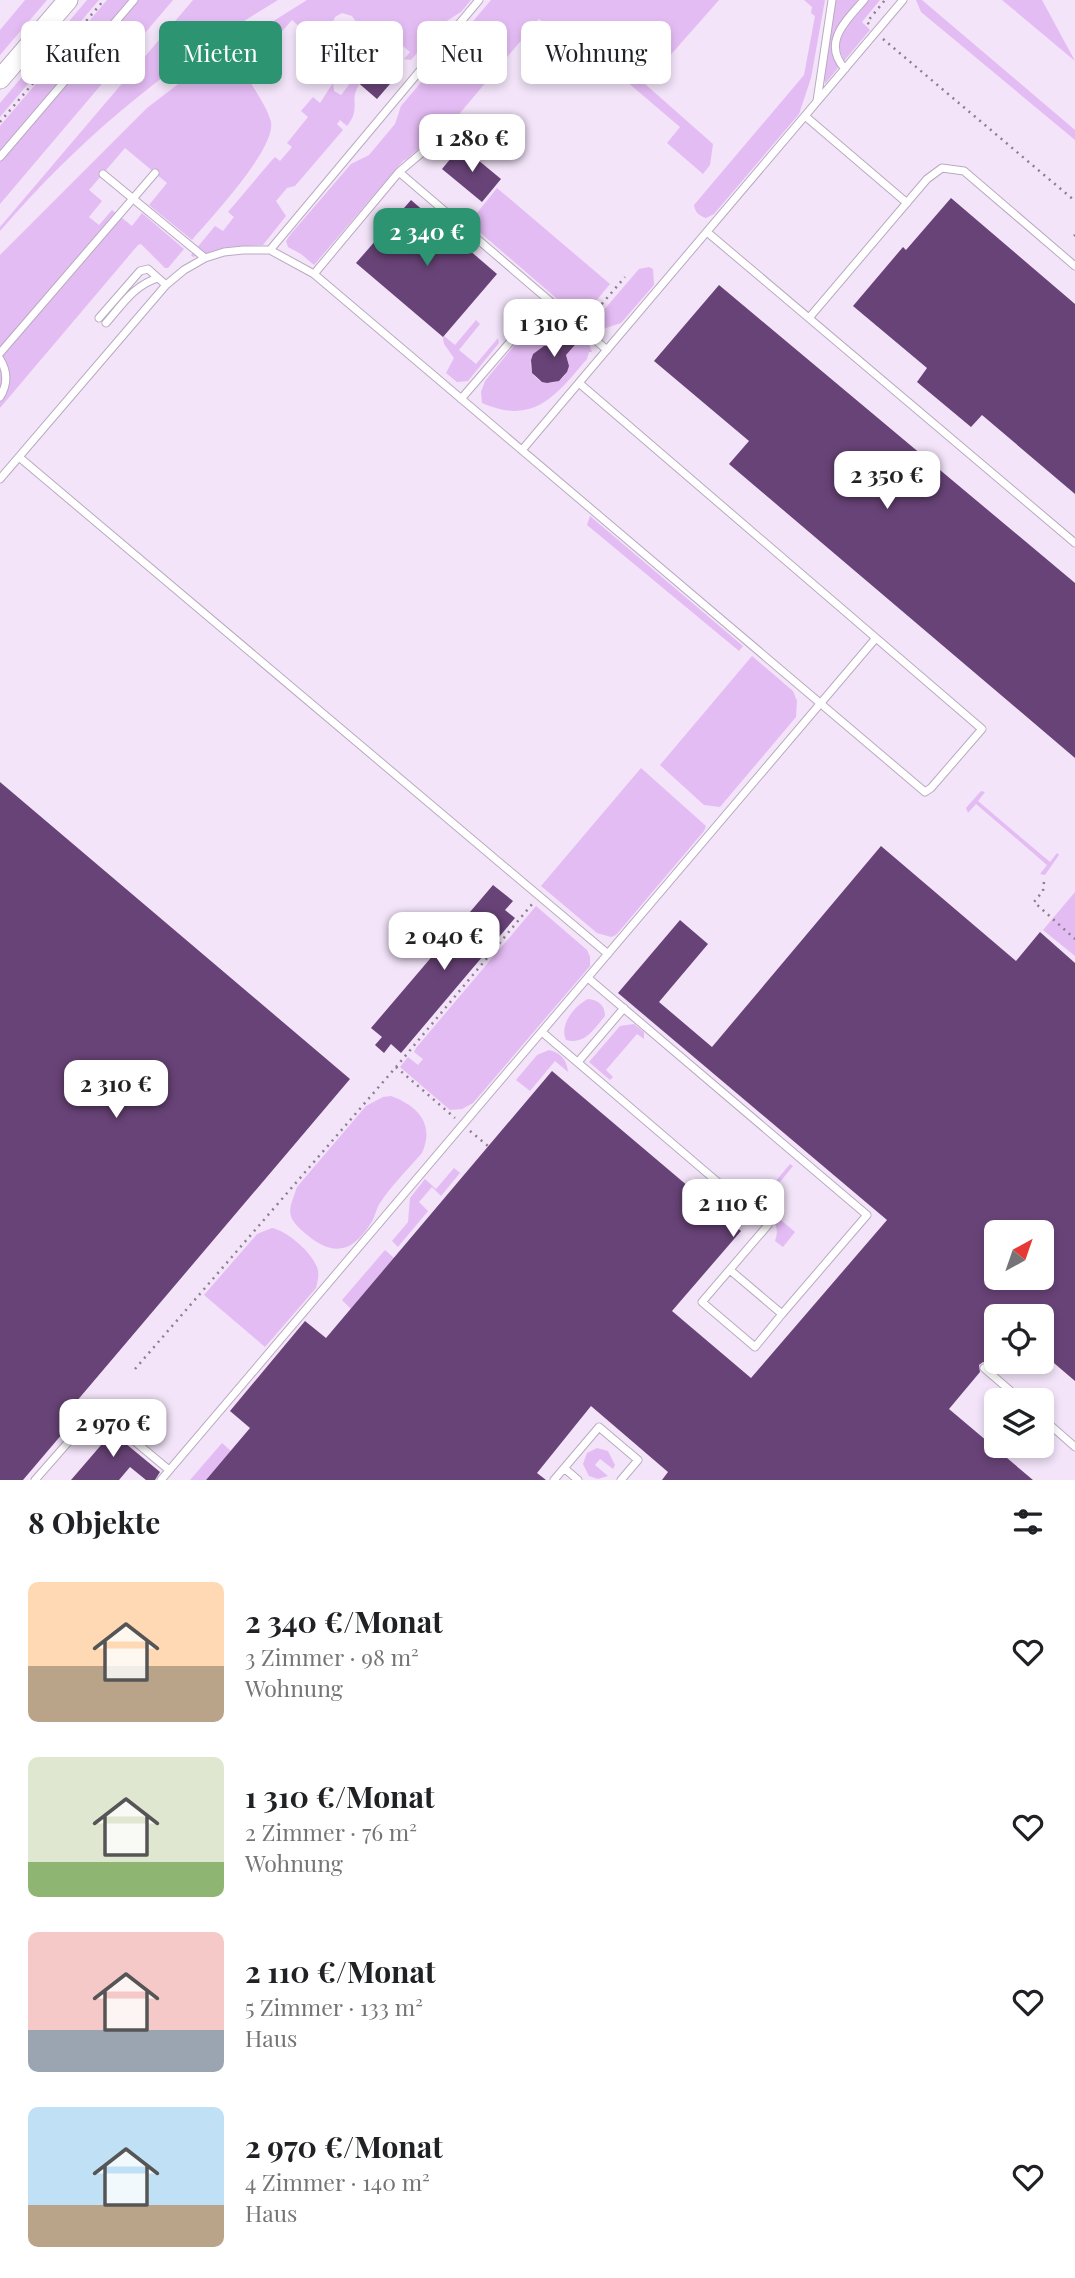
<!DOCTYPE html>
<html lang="de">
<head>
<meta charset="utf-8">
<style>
  :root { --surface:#fff; --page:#f2f2f2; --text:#202124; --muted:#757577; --accent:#2d9471 }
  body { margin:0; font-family:"Playfair Display",serif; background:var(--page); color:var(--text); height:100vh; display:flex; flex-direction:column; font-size:26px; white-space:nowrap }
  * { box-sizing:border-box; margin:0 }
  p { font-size:23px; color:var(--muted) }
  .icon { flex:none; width:38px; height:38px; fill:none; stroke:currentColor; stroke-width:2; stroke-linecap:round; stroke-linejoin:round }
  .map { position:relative; height:1480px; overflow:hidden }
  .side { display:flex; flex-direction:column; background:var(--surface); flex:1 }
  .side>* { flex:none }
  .guide { position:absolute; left:21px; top:21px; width:700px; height:63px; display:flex; gap:14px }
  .needle { width:46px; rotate:40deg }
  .fabs { position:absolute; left:984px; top:1220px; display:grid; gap:14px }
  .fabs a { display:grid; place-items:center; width:70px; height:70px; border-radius:10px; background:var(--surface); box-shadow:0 4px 10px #0003; font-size:35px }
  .price { position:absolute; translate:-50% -60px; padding:0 16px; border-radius:14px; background:#fff; color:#222; font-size:23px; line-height:46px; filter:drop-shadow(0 2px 4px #0008) }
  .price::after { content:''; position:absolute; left:50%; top:42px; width:21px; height:16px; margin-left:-10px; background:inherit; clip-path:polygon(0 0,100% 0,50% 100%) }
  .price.active { background:var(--accent); color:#fff }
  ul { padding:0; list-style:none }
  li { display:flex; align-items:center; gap:21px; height:175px; padding:0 28px }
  li span { display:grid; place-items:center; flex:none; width:196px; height:140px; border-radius:10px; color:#555 }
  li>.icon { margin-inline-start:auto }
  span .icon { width:84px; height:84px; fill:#fffc; stroke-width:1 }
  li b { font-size:30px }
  h2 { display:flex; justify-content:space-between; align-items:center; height:84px; padding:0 28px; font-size:30px }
  .chip { padding:0 24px; border-radius:10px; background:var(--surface); box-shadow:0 4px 10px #0003; font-size:24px; line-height:63px }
  .chip.active { background:var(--accent); color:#fff }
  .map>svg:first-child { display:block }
  .green { fill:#e4bcf4 }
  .building { fill:#684377; fill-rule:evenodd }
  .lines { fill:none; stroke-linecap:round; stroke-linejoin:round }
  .lane-casing { stroke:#b9abbf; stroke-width:9 }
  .secondary-casing { stroke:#b9abbf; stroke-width:21 }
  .path { stroke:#897f8d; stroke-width:2.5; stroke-dasharray:2 5; stroke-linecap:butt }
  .lane { stroke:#fff; stroke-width:7 }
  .secondary { stroke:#fff; stroke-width:19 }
</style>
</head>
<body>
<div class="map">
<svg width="1075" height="1480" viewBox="0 0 1075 1480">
  <rect width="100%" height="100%" fill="#f3e4f9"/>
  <path class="green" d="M25 0H47L0 55V30Z
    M87 0H99L0 117V103Z
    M107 0H173L0 204V126Z
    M193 0H278C167 67 85 133 0 231V227Z
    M307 0H471L461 12 442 24 411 60 404 59 410 52 397 41 360 84C348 99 362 108 347 126L340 120 337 124 343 130 295 186 287 188 276 201 286 216 263 245 227 247 193 257 191 255 215 226 223 231 234 217 228 212 272 160 275 157 280 161 292 147 287 143 308 117 301 111 313 97 320 103 333 83 334 91 341 95 355 77 327 51 339 36 347 37 354 33 356 22 352 16 342 13 335 17 332 24 336 35 325 50 292 20 245 73C253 88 267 106 271 122 276 149 210 219 192 240L149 205 167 183 125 148 89 190 102 201 89 217 99 225 112 210 132 226 142 213 184 249 168 268H165L141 244 138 245 0 408V255L147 108 199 68Z
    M491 0H719L645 84 713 144 710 165 703 174 667 143 680 127 579 41 573 47 539 19 440 137 422 146 407 159 403 161 314 265 301 254 288 247 286 241 290 235 351 164 369 155 395 124 401 106Z
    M804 0H825L811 78 799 114 714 214 706 218C699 216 695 212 694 205L804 75 815 16 811 13 812 7Z
    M835 0H880L862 22 870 30 844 61 839 47 841 33 835 29 833 48 838 68 825 84 823 68Z
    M916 0H922L1075 130V140L921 12Z
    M1002 0H1042L1075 61Z
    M497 188 610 284 591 307 594 310 584 322 469 223Z
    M649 267 653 269 654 285 621 323 603 329 590 326 639 269Z
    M546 311 553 312 571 328 555 346H544L533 354C518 391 579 393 566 355L582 337 588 342 592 352H589L587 359C556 395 534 426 482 403L481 392 485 381 539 315Z
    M476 320 480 324 459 350 476 364 498 338 499 343 468 381 457 382 446 373 454 358 444 344 443 338 444 336 455 345Z
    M590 516 743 646 739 651 587 525Z
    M752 656 793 691 797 701 796 717 720 807 704 805 660 765Z
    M641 768 706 826 704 831 616 935 611 937 597 933 541 886Z
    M981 791 985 792 978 801 1050 862 1057 853 1059 855 1045 875 1040 874 1047 865 976 804 968 813 966 808Z
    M1075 892V956L1043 930Z
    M536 906 587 950 590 957V966L473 1103 462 1109 450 1110 400 1067 408 1057 418 1065 423 1059 414 1052 416 1048Z
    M588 999C598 1000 605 1005 605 1016 594 1029 585 1045 566 1040 559 1025 574 1006 588 999Z
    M634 1024 644 1032V1039L637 1034 606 1070 613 1077 610 1080 589 1062 620 1026Z
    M549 1050C561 1053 567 1060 568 1072L555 1061 530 1091 516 1080 537 1055Z
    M391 1096C418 1106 435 1124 422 1153 408 1169 392 1185 380 1203 376 1209 375 1217 371 1223 352 1253 333 1257 306 1234 284 1216 289 1210 297 1187L366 1106 383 1097Z
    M790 1164 793 1166 762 1204 795 1232 783 1247 775 1241C783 1220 763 1210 749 1198L751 1195 759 1201Z
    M454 1168 460 1173 441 1196 432 1187 419 1202 428 1211 398 1247 392 1241 408 1222 410 1198 425 1179 436 1189Z
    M272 1228C287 1231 310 1251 316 1265 320 1272 318 1280 316 1288L265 1347 204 1295 257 1234Z
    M385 1250 394 1258 351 1309 342 1300Z
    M222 1443 231 1451 206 1480H190Z
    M597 1448 608 1451 615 1465 613 1469 600 1459 595 1465 608 1476 598 1479 589 1476 583 1464 587 1453Z"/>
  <path class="building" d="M364 54 396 77 377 99 348 74Z
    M461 146 501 179 482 202 442 169Z
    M951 198 1075 304V494L982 415 971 427 917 382 927 368 853 306 903 247 906 250Z
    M411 200 497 274 443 337 356 263Z
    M719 285 1075 583V758L729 464 749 441 654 361Z
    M571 328 582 337 566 355 569 366 567 372 559 381 547 383 542 382 532 373 531 360 533 354 544 346H555Z
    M0 782 350 1079 76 1402 87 1411 77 1423 74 1420 23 1480H0Z
    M881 846 1016 961 1040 932 1075 963V1381L1041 1352V1316H996V1354L988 1363 983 1362 979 1365 980 1372 949 1409 1033 1480H662L668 1472 591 1406 537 1473 546 1480H206L250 1428 230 1411 305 1321 326 1338 552 1071 741 1231 672 1311 751 1378 887 1220 618 993 680 920 708 944 659 1002 712 1047ZM996 1232H1041V1278H996Z
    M493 885 513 901 505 910 515 918 401 1053 391 1044 384 1053 375 1045 382 1037 371 1028Z
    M96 1419 160 1472 155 1480H146L130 1467 119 1480H71L102 1444 87 1431Z"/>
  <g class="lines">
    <defs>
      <path id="lane" d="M845 69C821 42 847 20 864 0
        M817 101 832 0
        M805 116 907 203
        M0 157 134 0
        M399 172 425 150 452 139
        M103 174 205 258
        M707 232 1075 543
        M270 250 479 0
        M314 274 399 172 607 350
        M99 318 140 271 148 269 166 285
        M809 318 927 179 942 168 964 171 1075 266
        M106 323C122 305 134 285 158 278
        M0 353 155 173
        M0 359C8 372 8 384 0 397
        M461 399 547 299
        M522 450 903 0
        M19 457 608 954
        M0 479 166 285 184 270 205 258 224 252 243 250H270L314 274 925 792 931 788 982 729 579 383
        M588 978 867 1215 782 1314
        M542 1032 768 1225 702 1302 755 1347 782 1314 730 1270
        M578 1062 624 1008
        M984 1368 1021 1400
        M1041 1417 1075 1447
        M564 1468 578 1480
        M35 1480 99 1407 101 1413 169 1470
        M161 1480 876 638
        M554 1480 599 1427 638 1460 621 1480"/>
      <path id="secondary" d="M0 79 68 0"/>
    </defs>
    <use href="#lane" class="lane-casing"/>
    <use href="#secondary" class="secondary-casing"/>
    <path class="path" d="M869 24 867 22 885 0
      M883 39 1075 201
      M0 122 104 0
      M1074 236 1075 235
      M588 320 625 277
      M1044 882 1043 891 1034 902 1075 939
      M396 1067 455 1118
      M470 1131 488 1146
      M135 1369 396 1067 533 903"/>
    <use href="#lane" class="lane"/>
    <use href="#secondary" class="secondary"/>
  </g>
</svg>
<div class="fabs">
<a><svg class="needle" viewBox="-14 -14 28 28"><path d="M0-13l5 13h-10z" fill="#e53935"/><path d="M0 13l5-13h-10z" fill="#757577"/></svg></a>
<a><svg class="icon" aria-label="locate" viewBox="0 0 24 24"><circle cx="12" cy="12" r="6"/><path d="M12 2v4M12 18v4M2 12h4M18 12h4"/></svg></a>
<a><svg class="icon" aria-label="layers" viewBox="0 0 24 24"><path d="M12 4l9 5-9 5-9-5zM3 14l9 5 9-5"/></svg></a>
</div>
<b class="price" style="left:472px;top:174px">1 280 €</b>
<b class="price active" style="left:427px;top:268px">2 340 €</b>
<b class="price" style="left:554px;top:359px">1 310 €</b>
<b class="price" style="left:887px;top:511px">2 350 €</b>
<b class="price" style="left:444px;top:972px">2 040 €</b>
<b class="price" style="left:116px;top:1120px">2 310 €</b>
<b class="price" style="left:733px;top:1239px">2 110 €</b>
<b class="price" style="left:113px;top:1459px">2 970 €</b>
<div class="guide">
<a class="chip">Kaufen</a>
<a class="chip active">Mieten</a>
<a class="chip">Filter</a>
<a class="chip">Neu</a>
<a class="chip">Wohnung</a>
</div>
</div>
<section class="side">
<h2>8 Objekte<svg class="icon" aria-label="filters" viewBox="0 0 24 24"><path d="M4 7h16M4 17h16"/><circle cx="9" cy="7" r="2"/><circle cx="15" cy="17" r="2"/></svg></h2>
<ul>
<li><span style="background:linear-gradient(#ffd9b3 60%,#b9a48a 0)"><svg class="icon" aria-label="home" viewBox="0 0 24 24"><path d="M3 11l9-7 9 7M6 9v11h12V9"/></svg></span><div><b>2 340 €/Monat</b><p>3 Zimmer · 98 m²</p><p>Wohnung</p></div><svg class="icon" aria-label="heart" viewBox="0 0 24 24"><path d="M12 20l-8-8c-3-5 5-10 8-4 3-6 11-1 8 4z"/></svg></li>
<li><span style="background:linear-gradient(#dfe7d0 75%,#8fb573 0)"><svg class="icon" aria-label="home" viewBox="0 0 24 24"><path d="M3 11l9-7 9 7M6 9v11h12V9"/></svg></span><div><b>1 310 €/Monat</b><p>2 Zimmer · 76 m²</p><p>Wohnung</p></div><svg class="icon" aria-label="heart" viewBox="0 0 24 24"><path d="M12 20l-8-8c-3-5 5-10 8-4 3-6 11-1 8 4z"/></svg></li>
<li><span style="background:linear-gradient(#f6c9c9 70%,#9aa5b1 0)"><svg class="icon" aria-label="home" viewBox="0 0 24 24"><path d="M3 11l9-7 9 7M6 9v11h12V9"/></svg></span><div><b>2 110 €/Monat</b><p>5 Zimmer · 133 m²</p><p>Haus</p></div><svg class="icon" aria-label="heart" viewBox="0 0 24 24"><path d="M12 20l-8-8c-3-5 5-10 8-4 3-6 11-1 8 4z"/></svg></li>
<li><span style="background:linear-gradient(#bfe0f5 70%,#b9a48a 0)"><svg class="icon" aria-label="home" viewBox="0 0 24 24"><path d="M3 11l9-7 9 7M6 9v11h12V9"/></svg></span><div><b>2 970 €/Monat</b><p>4 Zimmer · 140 m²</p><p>Haus</p></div><svg class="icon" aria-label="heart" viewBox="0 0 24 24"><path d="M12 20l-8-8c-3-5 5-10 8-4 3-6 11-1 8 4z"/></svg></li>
</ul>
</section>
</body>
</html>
